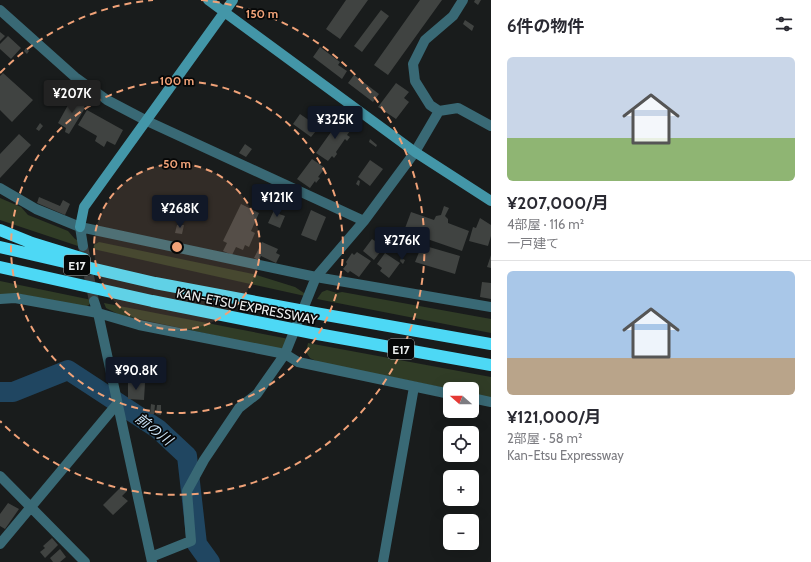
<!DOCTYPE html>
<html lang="ja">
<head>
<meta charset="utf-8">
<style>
  :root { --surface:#fff; --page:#f2f2f3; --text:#2b2b33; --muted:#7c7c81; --line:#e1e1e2; --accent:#111827 }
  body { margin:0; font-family:Cabin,"Noto Sans JP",sans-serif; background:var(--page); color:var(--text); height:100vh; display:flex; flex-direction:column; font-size:15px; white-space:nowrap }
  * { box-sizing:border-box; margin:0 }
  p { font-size:13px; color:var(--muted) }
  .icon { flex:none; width:22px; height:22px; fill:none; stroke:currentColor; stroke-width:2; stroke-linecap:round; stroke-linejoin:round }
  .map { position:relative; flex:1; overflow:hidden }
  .panel { display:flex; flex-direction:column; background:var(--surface); width:320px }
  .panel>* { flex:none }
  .needle { width:26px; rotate:291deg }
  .controls { position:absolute; left:443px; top:382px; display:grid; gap:8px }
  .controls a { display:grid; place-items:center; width:36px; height:36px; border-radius:6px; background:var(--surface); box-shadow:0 4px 16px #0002; font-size:20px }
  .price { position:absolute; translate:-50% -34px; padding:0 9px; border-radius:4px; background:var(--accent); color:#fff; font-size:13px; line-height:26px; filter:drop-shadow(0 1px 2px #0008) }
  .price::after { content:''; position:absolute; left:50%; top:24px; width:12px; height:9px; margin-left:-6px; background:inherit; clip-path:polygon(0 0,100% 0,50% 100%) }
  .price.selected { background:#222; color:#fff }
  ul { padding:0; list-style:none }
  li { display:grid; align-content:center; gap:8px; height:212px; padding:0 16px }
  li+li { border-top:1px solid var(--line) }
  li span { display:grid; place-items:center; height:124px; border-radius:6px; color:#555 }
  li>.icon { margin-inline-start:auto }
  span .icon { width:72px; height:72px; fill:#fffc; stroke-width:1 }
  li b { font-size:17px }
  h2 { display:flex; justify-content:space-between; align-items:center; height:48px; padding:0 16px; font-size:17px }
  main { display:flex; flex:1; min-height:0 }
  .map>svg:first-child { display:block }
  .grass { fill:#303c26 }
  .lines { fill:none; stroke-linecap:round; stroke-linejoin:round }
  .river { stroke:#204661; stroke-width:20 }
  .building { fill:#404341 }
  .street-tunnel { stroke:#393c3c; stroke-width:10; stroke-dasharray:10 5; stroke-linecap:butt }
  .street { stroke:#396975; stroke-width:10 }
  .secondary { stroke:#4396a8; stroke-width:10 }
  .highway { stroke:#4dd8f5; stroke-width:12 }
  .ring { fill:none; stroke:#f0a278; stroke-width:2; stroke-dasharray:7 5 }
  .labels { text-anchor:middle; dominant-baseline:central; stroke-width:3.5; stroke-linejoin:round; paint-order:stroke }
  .shield { fill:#060707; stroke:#a8a9a9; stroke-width:1 }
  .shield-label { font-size:12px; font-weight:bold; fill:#edefef }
  .street-label { font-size:13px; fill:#edefef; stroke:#060707 }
  .water-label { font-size:14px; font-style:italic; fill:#cbe4f7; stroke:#060707 }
  .centre { fill:#f0a278; stroke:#060707; stroke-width:2 }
  .ring-label { font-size:12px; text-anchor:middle; font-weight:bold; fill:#f0a278; stroke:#060707; stroke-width:3.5; stroke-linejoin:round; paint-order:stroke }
</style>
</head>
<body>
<main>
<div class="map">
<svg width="491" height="562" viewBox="0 0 491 562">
  <rect width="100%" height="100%" fill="#191c1c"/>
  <path class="grass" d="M0 198 21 207 28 215 68 231 75 239 79 241 81 247 0 220Z
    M99 242 253 274 295 287 304 293 305 296 93 249 94 245Z
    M0 281 92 300 89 305 85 307 19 294H0Z
    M327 290 337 293 342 292 491 319V333L317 299 322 292Z
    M104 303 289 339 286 348 278 349 120 315 106 308Z
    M308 343 491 377V399L472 395V389H450L318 362 310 358 306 352Z"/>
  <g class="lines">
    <path class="river" d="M0 392H13L68 370 158 429 187 456 197 544 210 562"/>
  </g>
  <path class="building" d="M346 0H368L340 39 326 29Z
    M420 0H442L388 75 374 65Z
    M475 0H481L478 5 474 2Z
    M381 10 389 16 362 52 354 46Z
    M465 20 474 26 472 31 463 24Z
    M0 32 5 36 0 41Z
    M8 36 21 48 11 59 0 49V44Z
    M320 47 340 62 338 65 347 71 342 79 313 57Z
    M26 48 29 51 27 54 24 51Z
    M3 73 33 100 12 122 0 110V76Z
    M354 75 379 94 373 102 348 83Z
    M396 83 409 92 404 98 409 102 396 119 378 107Z
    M73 96 87 103 84 107 85 108 69 134 65 132 66 128 58 123Z
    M87 110 123 130 115 145 107 141 104 147 95 141 97 136 78 125Z
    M300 114 313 123 310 126 316 131 311 137 293 124Z
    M341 118 353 127 347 135 350 137 347 141 345 139 336 152 337 154 334 158 332 156 328 161 316 153Z
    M40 123 43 126 39 131 36 129Z
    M19 134 31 145 0 178V154Z
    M370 139 377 145 376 147 369 142Z
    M245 144 252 149 246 157 239 153Z
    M312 159 325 168 318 177 320 178 316 183 315 181 310 188 297 179Z
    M370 160 383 169 370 186 358 177Z
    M358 180 360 181 359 186 356 184Z
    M39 197 60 206 63 200 70 204 65 215 37 203Z
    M281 197 290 201 286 209 278 205Z
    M241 204 259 213 251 231 255 233 249 247 245 245 243 250 236 247 232 255 223 251 227 243 223 241Z
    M276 206 282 208 279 214 285 216 280 228 268 223Z
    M444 206 449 208 445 216 448 219V223L469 231 462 251 404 231 411 212 434 220 436 216 441 215Z
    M311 210 326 217 316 241 301 235Z
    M480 218 491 225V236L488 246 469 241 473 227 476 228Z
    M177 225H184L182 234 175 233Z
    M372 239 384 247 374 260 363 251Z
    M262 242 278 249 276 253 280 255 276 263 261 256 259 260 254 258Z
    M422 245 460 256 455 274 415 262Z
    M357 252 371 261 359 277 350 271 348 273 343 269 347 264 346 262 352 253 354 255Z
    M385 253 400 263 389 278 380 271 382 268 377 264Z
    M491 255V268L487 267Z
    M401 258 405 260 403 264 400 261Z
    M482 282 491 283V299L480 297Z
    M128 381 145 383 144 400 128 399Z
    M151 404 155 405 154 414H150Z
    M157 405H161V415L156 414Z
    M122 486 127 491 122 496 128 501 113 515 103 505Z
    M8 503 19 509 5 529 0 526V514Z
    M52 538 58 545 45 558 40 552 45 548 43 546Z
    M60 549 66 557 60 562H53L50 558Z"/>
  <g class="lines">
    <path class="street-tunnel" d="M83 246 94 301"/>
    <path class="street" d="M0 10 75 77 107 100 147 121 364 221
      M439 111 458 108 491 126
      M0 188 36 209 80 227 316 277 491 307
      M80 227 83 246
      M0 299 15 298 98 313 139 325 285 354 298 362 450 394
      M94 301 98 313 152 562
      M472 398 491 402
      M0 476 85 562
      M0 544 117 404
      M151 557 191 541 187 491 204 460 239 408 257 394 285 354 316 277 364 221 415 152 439 111 430 105 415 81 413 64 425 40 453 16 463 0
      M383 562 414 387"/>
    <path class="secondary" d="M208 0 415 152 491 201
      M80 227 84 207 233 0"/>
    <path class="highway" d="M0 230 32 243 84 259
      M0 247 155 283 315 313 491 344
      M0 267 152 301 312 333 491 365"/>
  </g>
  <circle cx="177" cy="247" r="83" fill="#f0a278" fill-opacity=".12"/>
  <g class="ring">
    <circle cx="177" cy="247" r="83"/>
    <circle cx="177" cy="247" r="166"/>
    <path d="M0 73A248 248 0 0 1 153 0M201 0A248 248 0 1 1 0 421"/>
  </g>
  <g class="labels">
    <g class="shield">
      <rect x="64" y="255" width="26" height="20" rx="3"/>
      <rect x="388" y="339" width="26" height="20" rx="3"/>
    </g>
    <g class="shield-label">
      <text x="77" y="265">E17</text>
      <text x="401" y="349">E17</text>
    </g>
    <g class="street-label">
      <text transform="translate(247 306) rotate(11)">KAN-ETSU EXPRESSWAY</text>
    </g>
    <g class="water-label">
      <text transform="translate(154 429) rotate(38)">前の川</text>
    </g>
  </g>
  <circle cx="177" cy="247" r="6" class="centre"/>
  <g class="ring-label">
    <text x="262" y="18">150 m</text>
    <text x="177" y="85">100 m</text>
    <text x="177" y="168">50 m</text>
  </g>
</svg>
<div class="controls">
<a><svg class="needle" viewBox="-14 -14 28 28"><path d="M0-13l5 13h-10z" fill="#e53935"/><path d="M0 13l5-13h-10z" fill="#7c7c81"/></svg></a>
<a><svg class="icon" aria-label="locate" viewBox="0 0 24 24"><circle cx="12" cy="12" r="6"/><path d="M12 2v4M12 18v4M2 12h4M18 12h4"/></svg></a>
<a>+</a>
<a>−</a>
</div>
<b class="price selected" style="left:72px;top:114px">¥207K</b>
<b class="price" style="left:335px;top:140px">¥325K</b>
<b class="price" style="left:277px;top:218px">¥121K</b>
<b class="price" style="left:180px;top:229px">¥268K</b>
<b class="price" style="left:402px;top:261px">¥276K</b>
<b class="price" style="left:136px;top:391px">¥90.8K</b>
</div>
<section class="panel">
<h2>6件の物件<svg class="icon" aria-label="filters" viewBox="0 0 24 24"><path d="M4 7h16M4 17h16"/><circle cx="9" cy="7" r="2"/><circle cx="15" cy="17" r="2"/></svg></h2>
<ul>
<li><span style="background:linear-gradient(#c9d6e8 65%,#8fb573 0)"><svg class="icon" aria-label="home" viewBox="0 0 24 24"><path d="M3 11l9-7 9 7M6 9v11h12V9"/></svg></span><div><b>¥207,000/月</b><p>4部屋 · 116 m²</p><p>一戸建て</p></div></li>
<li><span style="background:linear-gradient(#a9c7e8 70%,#b9a48a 0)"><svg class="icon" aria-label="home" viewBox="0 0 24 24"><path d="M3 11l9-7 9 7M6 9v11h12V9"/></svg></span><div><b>¥121,000/月</b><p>2部屋 · 58 m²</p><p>Kan-Etsu Expressway</p></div></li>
</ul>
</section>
</main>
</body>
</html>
